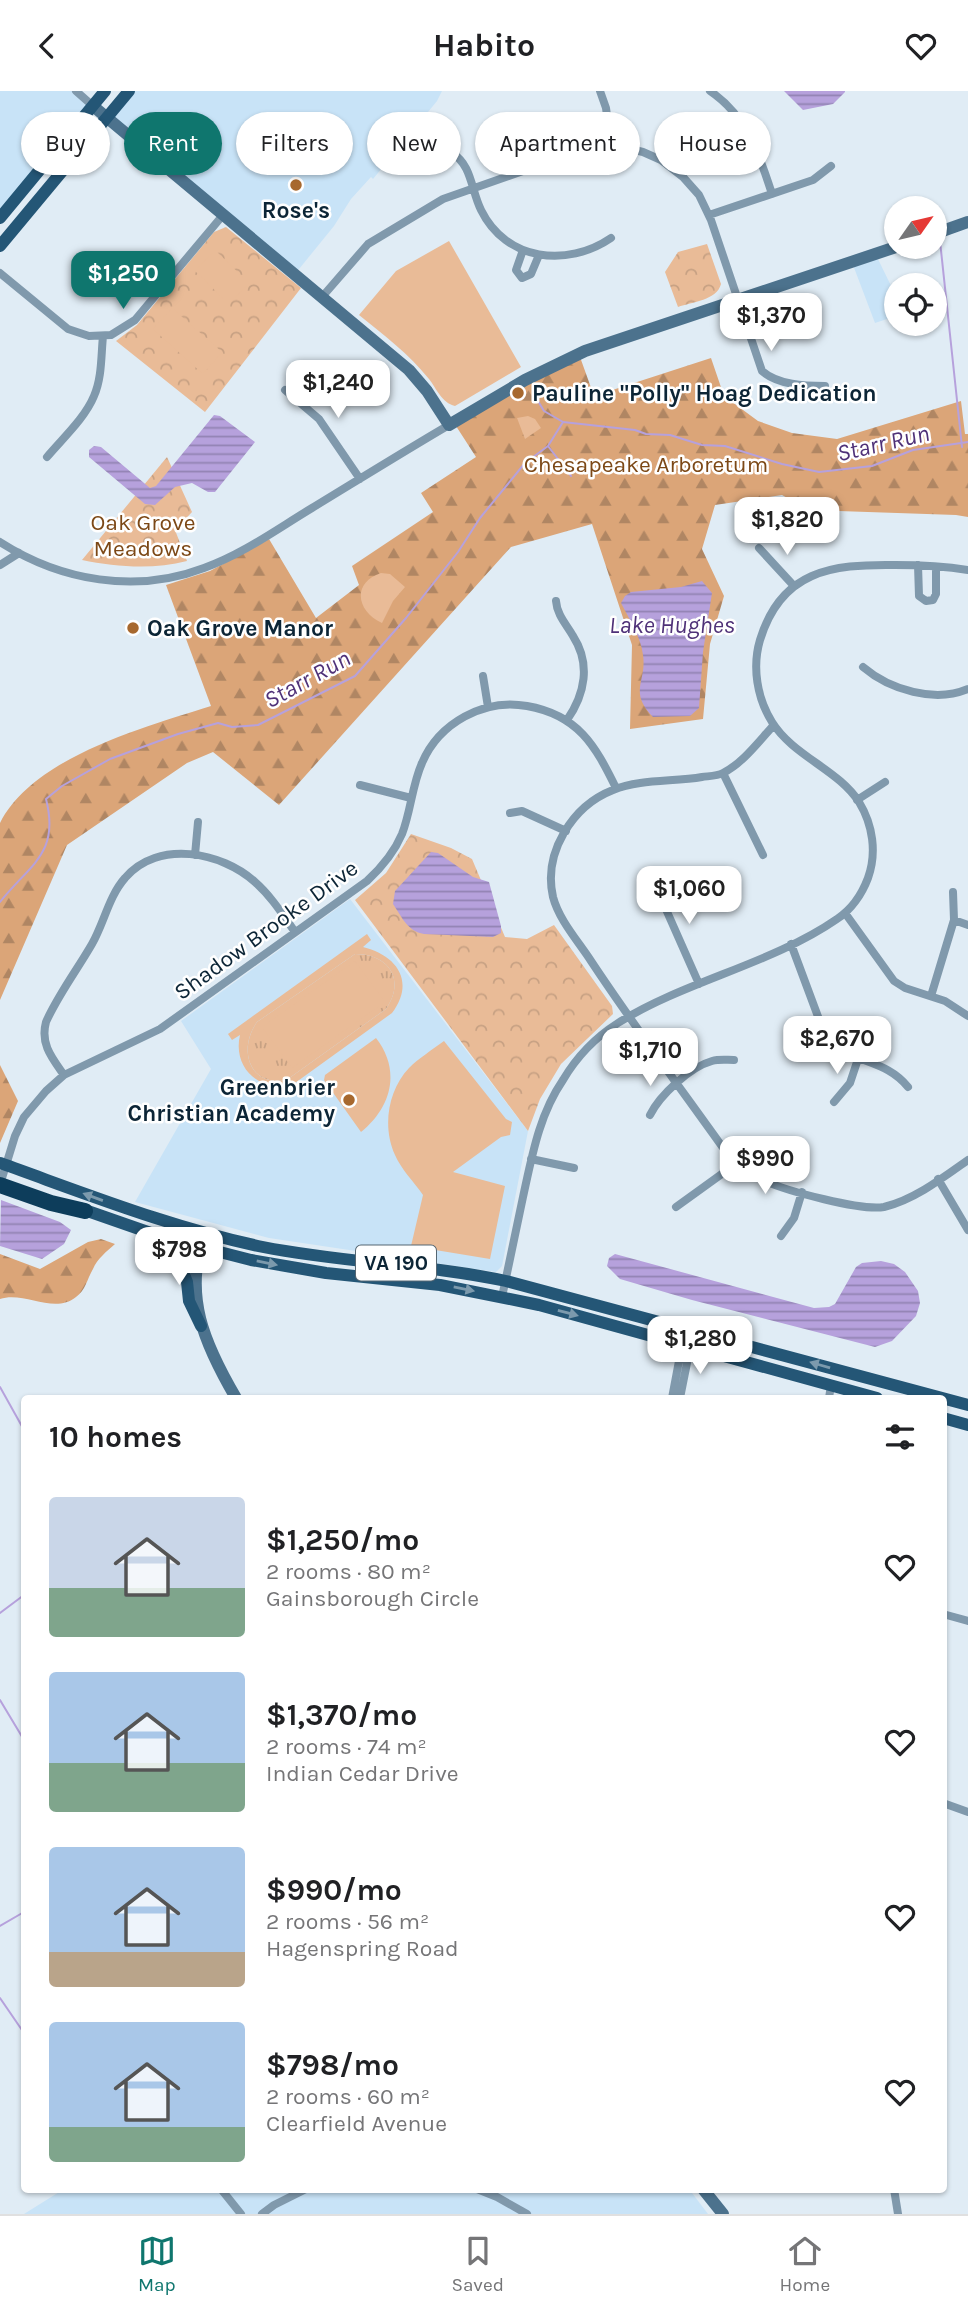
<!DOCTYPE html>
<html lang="en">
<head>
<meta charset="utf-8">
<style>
  :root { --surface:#fff; --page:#f6f6f6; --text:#202124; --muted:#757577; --line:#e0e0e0; --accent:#0f766e }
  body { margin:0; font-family:Karla,sans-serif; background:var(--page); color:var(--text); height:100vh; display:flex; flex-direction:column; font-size:26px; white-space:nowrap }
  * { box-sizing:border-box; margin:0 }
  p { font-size:23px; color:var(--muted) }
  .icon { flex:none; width:38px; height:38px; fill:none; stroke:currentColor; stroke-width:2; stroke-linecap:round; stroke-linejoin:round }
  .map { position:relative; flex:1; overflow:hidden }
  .drawer { position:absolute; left:21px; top:1304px; width:926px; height:798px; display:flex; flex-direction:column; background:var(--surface); border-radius:7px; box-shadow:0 2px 5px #0004 }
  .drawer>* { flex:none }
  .top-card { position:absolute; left:21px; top:21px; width:928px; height:63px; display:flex; gap:14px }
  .needle { width:46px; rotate:56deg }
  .tools { position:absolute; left:884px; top:105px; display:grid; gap:14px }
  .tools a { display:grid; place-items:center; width:63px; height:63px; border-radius:50%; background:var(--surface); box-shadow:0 2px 5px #0004; font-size:35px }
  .price { position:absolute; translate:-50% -60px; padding:0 16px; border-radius:14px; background:#fff; color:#222; font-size:23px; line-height:46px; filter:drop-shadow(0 2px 4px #0008) }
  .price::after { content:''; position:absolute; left:50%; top:42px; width:21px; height:16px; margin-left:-10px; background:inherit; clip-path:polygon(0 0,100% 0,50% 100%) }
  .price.selected { background:var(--accent); color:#fff }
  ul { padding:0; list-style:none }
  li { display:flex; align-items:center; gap:21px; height:175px; padding:0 28px }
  li span { display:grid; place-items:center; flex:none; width:196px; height:140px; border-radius:7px; color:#555 }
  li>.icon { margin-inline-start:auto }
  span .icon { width:84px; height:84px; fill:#fffc; stroke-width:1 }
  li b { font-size:30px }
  h2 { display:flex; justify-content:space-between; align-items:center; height:84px; padding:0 28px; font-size:30px }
  .tag { padding:0 24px; border-radius:32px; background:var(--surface); box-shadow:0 2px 5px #0004; font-size:24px; line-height:63px }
  .tag.selected { background:var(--accent); color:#fff }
  header { display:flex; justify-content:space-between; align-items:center; height:91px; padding:0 28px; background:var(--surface); font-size:32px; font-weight:700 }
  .tab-bar { display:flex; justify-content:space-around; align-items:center; height:98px; border-top:2px solid var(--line); background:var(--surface); font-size:19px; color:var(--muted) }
  .tab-bar a { display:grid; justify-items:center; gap:4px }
  .tab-bar .selected { color:var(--accent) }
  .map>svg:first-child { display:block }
  .built { fill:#c8e3f7 }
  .grass { fill:url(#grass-tufts) }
  .forest { fill:url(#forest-firs) }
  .park { fill:url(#park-crowns) }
  .garden { fill:#e9bb97; fill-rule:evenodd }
  .water { fill:url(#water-rules) }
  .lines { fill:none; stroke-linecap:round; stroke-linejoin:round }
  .stream { stroke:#b6a1dc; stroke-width:2 }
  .street { stroke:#8099ac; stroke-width:8 }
  .secondary { stroke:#4c728d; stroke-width:12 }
  .primary { stroke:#245676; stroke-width:12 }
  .highway { stroke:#0d3d5b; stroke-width:16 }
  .oneway { fill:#7c9aad }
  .poi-dot { fill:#a7682e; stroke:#fff; stroke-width:2.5 }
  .labels { text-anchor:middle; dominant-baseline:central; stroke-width:5; stroke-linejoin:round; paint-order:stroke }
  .shield { fill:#fff; stroke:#556672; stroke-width:2 }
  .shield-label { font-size:21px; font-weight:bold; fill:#0c2536 }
  .poi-label { font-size:23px; font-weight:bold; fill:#0c2536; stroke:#fff; text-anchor:start }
  .park-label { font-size:23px; fill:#7c4816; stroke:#fff }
  .street-label { font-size:23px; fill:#0c2536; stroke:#fff }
  .water-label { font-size:24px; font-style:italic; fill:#4f3178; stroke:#fff }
</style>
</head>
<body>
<header><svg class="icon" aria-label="back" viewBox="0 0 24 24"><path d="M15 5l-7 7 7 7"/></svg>Habito<svg class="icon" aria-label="heart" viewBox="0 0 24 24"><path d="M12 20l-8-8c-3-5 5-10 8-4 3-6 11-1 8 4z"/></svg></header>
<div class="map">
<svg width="968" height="2123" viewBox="0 0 968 2123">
  <defs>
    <pattern id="grass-tufts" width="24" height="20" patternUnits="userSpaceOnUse" patternTransform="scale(1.75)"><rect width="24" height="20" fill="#e9bb97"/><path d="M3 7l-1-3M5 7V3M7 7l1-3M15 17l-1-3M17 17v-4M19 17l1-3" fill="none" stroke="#c7a183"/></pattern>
    <pattern id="forest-firs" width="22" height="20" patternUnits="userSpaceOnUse" patternTransform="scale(1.75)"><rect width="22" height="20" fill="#dba578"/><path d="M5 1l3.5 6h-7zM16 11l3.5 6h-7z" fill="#b08663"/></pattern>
    <pattern id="park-crowns" width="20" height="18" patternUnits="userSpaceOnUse" patternTransform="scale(1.75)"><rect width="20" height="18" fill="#e9bb97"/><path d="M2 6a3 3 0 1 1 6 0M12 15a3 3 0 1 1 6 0" fill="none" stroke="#c7a183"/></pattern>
    <pattern id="water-rules" width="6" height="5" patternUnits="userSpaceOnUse" patternTransform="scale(1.75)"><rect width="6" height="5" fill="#b6a1dc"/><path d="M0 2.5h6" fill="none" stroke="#9283b3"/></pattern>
  </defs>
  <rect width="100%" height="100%" fill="#e0ecf5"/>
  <path class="built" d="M0 0H76L93 15 0 127Z
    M129 0H442L437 10 373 88 371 86 351 108 334 135 295 183 107 27Z
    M877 166 896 205V225L875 232 853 174Z
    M350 808 528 1040 502 1175 496 1181 269 1147 135 1111 211 978 181 930Z
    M64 2098H689L708 2123H24Z"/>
  <path class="grass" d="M355 863C389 863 406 889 386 918L288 988C250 998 237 959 257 931Z"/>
  <path class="forest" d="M580 266 594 305 711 267 724 305 758 330 792 342 837 348 961 310 965 343H968V426L956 424 809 419 782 404 715 414 702 458 724 505 710 553 703 628 630 638 632 554 592 433 511 456 279 714 213 661 187 672 67 754 0 909V732C33 666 145 636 211 615L166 494 210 480 269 448 316 527 359 494 352 475 433 421 421 402 476 366 456 335 511 302Z
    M0 974 18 1010 0 1052Z
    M101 1148 115 1153C107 1160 97 1168 93 1178 87 1188 86 1199 76 1206 54 1224 25 1200 0 1208V1163L40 1178 88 1151Z"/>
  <path class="park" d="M226 136 301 197 205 321 116 250 137 234 214 141Z
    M707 153 721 193C717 209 692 211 678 216L665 181 678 161Z
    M167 366 192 421 175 439 187 470C153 479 116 476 82 469Z
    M411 743 451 757 472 768 505 846 527 848 554 834 612 915 613 923 561 973 540 1008 528 1040 355 809 386 782Z"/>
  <path class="garden" d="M449 150 521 276 455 315C442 312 436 297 429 288 409 263 384 244 359 224L396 180Z
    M215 159 249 192 229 213 195 180Z
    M172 217 222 261 203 283 153 238Z
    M528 325 535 328 541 337 525 348 517 327Z
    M381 482 390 483 405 496 393 510 382 532C357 521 351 492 381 482Z
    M367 843 371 849 363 856C396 864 416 890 392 922L295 992C262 1004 232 978 240 944L232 949 228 943ZM355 863C389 863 406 889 386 918L288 988C250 998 237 959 257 931Z
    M355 870 385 911 292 977 262 936Z
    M376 947C401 979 392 1016 361 1041L324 989 325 984Z
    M444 950 506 1028 512 1031 510 1044 501 1046 453 1081 505 1095 490 1168 411 1155 423 1104C414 1091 401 1078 395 1064 382 1036 388 999 409 977 419 967 432 959 444 950Z"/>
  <path class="water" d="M784 0H845V1L833 13 803 19Z
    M214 324 220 325 255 351 215 401H208L192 392 175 396 155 414 145 413 89 366V359L94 355 101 356 150 397 156 395Z
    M702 490 712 502 703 561 699 617 690 625 653 626C628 600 647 591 643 564 641 546 629 528 621 512L625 505 631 501 681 496Z
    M431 761 438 762 473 786 489 791 501 835V842L493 846 424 843C407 840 402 826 393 813L395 800Z
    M1 1109 60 1131 71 1139 64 1153 42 1168 0 1155Z
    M615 1163 814 1217 829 1216 835 1213 856 1176 862 1172 881 1170 894 1173 905 1181 918 1200 920 1212 916 1225 892 1250 875 1256 692 1209 620 1188 607 1175 609 1167Z"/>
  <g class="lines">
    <path class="stream" d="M940 150 962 356
      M538 310 544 320 563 331
      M548 355 571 385
      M0 811C30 773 60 763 46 708L62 695 110 668 178 643 218 632 232 636 258 634 355 585 406 527 458 461 480 427 525 372 548 355 563 331 635 339 646 343 670 344 702 354 725 355 782 373 819 381 872 375 913 359 968 351
      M0 1296 24 1339
      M0 1522 24 1504
      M0 1609 24 1649
      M0 1835 24 1821
      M0 1907 24 1942"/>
    <path class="street" d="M76 0 93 15
      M600 0 606 17 611 55
      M710 0C747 25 759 63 772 103
      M452 62C472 74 471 99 481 119 506 170 567 177 611 147
      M709 124 813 89 831 75
      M523 159 516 179 522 187 531 183 539 164
      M0 182 68 238 89 245 111 244 135 229 223 124
      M322 206 368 153 443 108 577 61 611 55 626 57 643 61 661 69 683 86 699 104 711 129 762 280C778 294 805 295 825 295
      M285 299 319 328 360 388
      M47 366C63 347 85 327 94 305 102 287 101 265 103 245
      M0 451C61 490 136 503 204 477 243 463 277 438 312 417 358 389 403 361 449 334
      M759 457 794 495
      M0 474 19 462
      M918 474 919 505 926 510 933 509 936 503V476
      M556 510C557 524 566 533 573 545 591 573 585 603 567 629
      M863 576C890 599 935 612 968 598
      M483 585 488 616
      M774 634C759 650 743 672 723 682 717 685 709 685 702 686 673 691 640 688 613 699 572 715 543 762 553 806 559 829 578 850 591 870 634 935 681 998 726 1061 737 1073 750 1083 765 1090 787 1100 861 1120 884 1116 914 1109 944 1086 968 1069
      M723 682 763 764
      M360 694 411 707
      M857 709 885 691
      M510 722 522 720 566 740
      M195 764 198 731
      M653 789 699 893
      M845 822 894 890 905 897 945 910 968 925
      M954 829 968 834
      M791 853 823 939C847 976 882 964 908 996
      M931 905 954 829 953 801
      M64 984C52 967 40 953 46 931 58 904 77 879 92 853 104 832 109 805 125 787 158 748 222 761 255 791 271 805 283 824 295 841
      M834 1011 850 992 858 968
      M650 1024C660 1004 690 976 712 970 719 968 726 969 734 969
      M531 1068 574 1077
      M2 1087 15 1045 24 1026 46 1000 64 984 160 938 367 790C381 777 394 762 402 743 411 720 412 694 422 672 439 632 484 607 527 615 578 624 595 654 616 697
      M938 1088 968 1139
      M676 1116 737 1072
      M781 1145 794 1127 802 1101
      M502 1206C509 1172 516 1139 523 1106 532 1065 539 1024 563 989 576 967 596 946 618 932 685 890 772 873 837 828 851 819 862 803 868 787 877 762 873 734 859 711 839 679 793 665 772 631 757 607 752 576 760 549 781 480 831 473 895 474 919 474 944 475 968 479
      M672 1307 679 1270 685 1267
      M680 1307 687 1272 685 1267 688 1255
      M829 1307 831 1294
      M943 1523 968 1530
      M943 1712 968 1721
      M221 2098 241 2123
      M477 2098 497 2106 527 2123
      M894 2098 898 2123
      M262 2123 274 2114 306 2098"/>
    <path class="secondary" d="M93 15 409 279 427 300 449 334 525 289 585 260 896 156
      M934 143 968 131
      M205 1142C182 1204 205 1254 236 1307
      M703 2098 723 2123"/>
    <path class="primary" d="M0 127 105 0
      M0 155 129 0
      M0 1072C87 1103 172 1137 263 1156 344 1172 426 1173 506 1190L968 1314
      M79 1117 165 1147 251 1169 326 1182 440 1194 539 1214 877 1307
      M144 1148 167 1159 181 1176 187 1191 189 1210 201 1235
      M943 1327 968 1334"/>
    <path class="highway" d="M0 1094 51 1112 85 1120"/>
  </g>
  <defs><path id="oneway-solid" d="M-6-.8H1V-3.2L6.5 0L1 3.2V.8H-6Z" transform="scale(1.75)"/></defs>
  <g class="oneway">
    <use href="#oneway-solid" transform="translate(93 1106) rotate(-160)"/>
    <use href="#oneway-solid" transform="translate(267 1172) rotate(11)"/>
    <use href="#oneway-solid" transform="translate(464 1198) rotate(11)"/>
    <use href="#oneway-solid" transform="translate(568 1222) rotate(15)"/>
    <use href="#oneway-solid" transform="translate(820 1274) rotate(-164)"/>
  </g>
  <g class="poi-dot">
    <circle cx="296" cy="94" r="7"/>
    <circle cx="518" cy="302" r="7"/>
    <circle cx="133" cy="537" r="7"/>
    <circle cx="349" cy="1009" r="7"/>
  </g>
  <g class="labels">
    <rect class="shield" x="356" y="1154.5" width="80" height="35" rx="5"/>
    <g class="shield-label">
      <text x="396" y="1172">VA 190</text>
    </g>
    <g class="poi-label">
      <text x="296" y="119" text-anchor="middle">Rose's</text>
      <text x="532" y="302">Pauline "Polly" Hoag Dedication</text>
      <text x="147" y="537">Oak Grove Manor</text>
      <text x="335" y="996" text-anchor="end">Greenbrier<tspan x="335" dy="26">Christian Academy</tspan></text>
    </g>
    <g class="park-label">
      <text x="646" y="373">Chesapeake Arboretum</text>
      <text x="143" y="431">Oak Grove<tspan x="143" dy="26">Meadows</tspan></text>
    </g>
    <g class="street-label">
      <text transform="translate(266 839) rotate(-36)">Shadow Brooke Drive</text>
    </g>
    <g class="water-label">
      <text transform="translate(883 352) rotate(-13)">Starr Run</text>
      <text x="672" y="534">Lake Hughes</text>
      <text transform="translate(307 588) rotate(-29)">Starr Run</text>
    </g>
  </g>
</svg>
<div class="tools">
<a><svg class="needle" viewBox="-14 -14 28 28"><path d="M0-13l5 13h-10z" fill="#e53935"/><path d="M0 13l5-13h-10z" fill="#757577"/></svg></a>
<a><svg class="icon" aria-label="locate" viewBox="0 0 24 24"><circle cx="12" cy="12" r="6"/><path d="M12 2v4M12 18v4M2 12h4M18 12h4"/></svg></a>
</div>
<b class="price selected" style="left:123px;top:220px">$1,250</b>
<b class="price" style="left:771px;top:262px">$1,370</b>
<b class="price" style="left:338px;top:329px">$1,240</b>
<b class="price" style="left:787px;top:466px">$1,820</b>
<b class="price" style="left:689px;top:835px">$1,060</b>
<b class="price" style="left:837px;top:985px">$2,670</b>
<b class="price" style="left:650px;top:997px">$1,710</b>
<b class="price" style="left:765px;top:1105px">$990</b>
<b class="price" style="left:179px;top:1196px">$798</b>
<b class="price" style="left:700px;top:1285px">$1,280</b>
<div class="top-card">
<a class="tag">Buy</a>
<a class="tag selected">Rent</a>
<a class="tag">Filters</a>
<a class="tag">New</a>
<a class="tag">Apartment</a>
<a class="tag">House</a>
</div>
<section class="drawer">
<h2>10 homes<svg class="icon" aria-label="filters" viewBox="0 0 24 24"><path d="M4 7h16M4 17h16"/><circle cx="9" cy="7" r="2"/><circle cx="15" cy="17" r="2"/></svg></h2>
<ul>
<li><span style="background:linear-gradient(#c9d6e8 65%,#7fa58c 0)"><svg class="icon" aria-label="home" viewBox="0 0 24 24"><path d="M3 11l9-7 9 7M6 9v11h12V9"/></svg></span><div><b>$1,250/mo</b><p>2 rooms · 80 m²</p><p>Gainsborough Circle</p></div><svg class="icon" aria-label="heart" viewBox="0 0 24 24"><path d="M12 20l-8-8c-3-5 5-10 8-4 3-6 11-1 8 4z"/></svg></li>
<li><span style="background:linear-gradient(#a9c7e8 65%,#7fa58c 0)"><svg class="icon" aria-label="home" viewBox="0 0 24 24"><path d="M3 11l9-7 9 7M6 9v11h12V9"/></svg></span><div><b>$1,370/mo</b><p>2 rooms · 74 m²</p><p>Indian Cedar Drive</p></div><svg class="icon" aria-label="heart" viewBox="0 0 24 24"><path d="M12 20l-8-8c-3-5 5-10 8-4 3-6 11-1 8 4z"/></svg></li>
<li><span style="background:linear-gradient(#a9c7e8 75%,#b9a48a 0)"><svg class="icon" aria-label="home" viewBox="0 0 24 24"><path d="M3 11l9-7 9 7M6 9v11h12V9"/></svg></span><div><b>$990/mo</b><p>2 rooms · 56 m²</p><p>Hagenspring Road</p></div><svg class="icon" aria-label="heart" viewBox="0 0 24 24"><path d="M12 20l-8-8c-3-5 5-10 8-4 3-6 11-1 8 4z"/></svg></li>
<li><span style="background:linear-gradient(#a9c7e8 75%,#7fa58c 0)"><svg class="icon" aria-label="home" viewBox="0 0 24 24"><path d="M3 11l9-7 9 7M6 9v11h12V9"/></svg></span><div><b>$798/mo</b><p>2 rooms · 60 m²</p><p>Clearfield Avenue</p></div><svg class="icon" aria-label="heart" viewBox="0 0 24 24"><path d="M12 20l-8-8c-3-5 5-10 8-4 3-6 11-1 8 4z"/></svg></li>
</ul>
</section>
</div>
<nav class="tab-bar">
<a class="selected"><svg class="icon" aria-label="map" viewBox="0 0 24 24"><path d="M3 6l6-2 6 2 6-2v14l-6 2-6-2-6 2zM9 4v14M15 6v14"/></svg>Map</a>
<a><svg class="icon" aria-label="saved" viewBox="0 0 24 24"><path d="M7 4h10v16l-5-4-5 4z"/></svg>Saved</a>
<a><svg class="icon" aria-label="home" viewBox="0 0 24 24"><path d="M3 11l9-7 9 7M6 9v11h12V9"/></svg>Home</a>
</nav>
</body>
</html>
